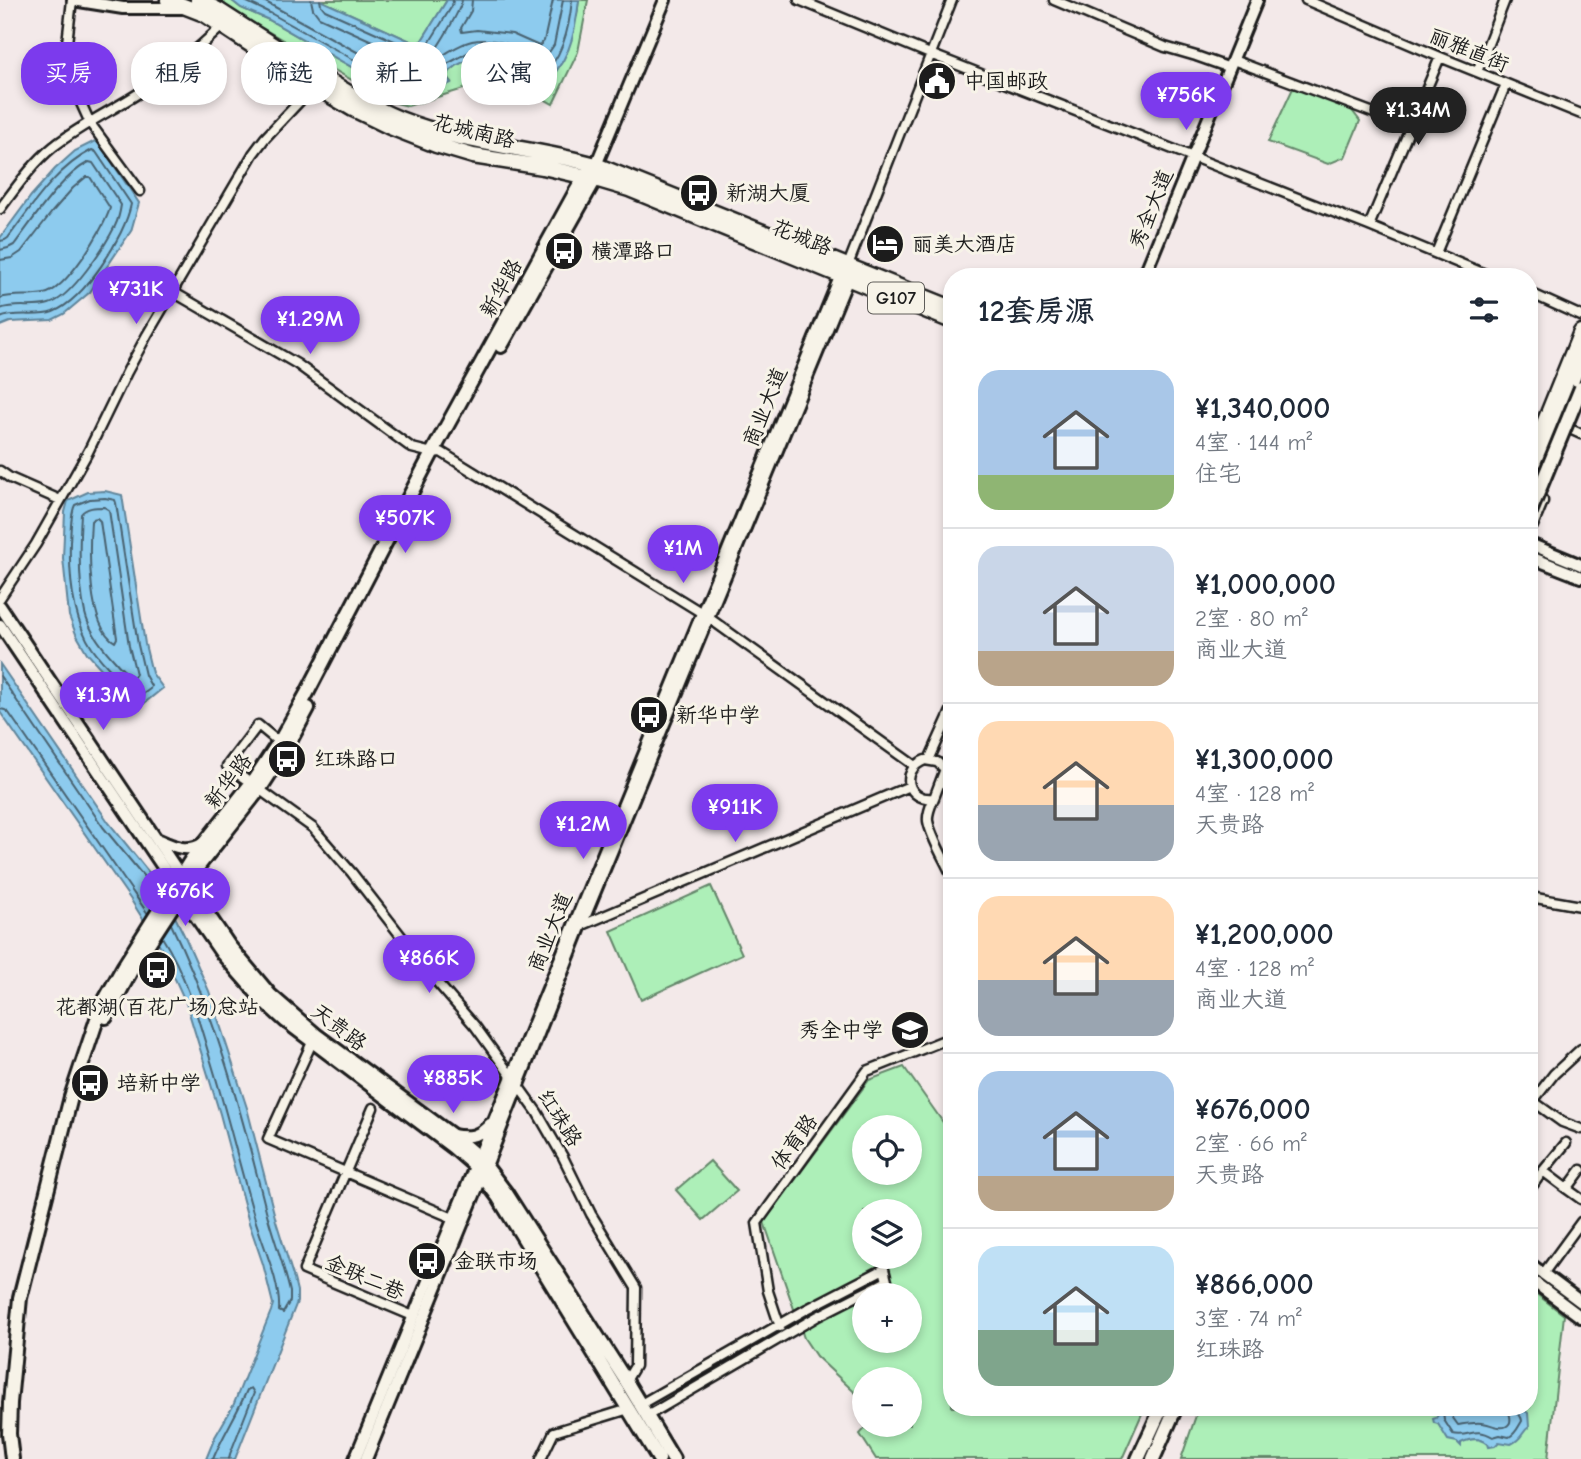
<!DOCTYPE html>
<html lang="zh">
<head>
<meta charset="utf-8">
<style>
  :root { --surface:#fff; --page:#f6f6f7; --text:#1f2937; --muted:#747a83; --line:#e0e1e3; --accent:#7c3aed }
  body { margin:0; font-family:"Comic Neue","LXGW WenKai TC",sans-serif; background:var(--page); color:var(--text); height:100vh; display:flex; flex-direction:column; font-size:26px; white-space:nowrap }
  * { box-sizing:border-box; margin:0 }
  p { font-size:23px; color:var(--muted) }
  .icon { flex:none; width:38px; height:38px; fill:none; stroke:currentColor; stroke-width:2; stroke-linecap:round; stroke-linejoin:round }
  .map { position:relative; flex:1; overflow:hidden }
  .panel { position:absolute; left:943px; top:268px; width:595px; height:1148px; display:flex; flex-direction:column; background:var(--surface); border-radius:28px; box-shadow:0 4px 10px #0003 }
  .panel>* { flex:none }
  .top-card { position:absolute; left:21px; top:42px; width:665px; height:63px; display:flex; gap:14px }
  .tools { position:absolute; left:852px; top:1115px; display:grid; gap:14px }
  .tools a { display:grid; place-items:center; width:70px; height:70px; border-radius:50%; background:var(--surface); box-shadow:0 4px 10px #0003; font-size:35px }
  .price { position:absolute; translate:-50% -60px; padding:0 16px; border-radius:24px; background:var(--accent); color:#fff; font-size:23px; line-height:46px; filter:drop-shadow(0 2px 4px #0008) }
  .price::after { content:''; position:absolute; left:50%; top:42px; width:21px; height:16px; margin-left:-10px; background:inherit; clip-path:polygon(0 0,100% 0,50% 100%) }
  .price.on { background:#222; color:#fff }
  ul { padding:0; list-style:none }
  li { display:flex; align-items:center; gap:21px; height:175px; padding:0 35px }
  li+li { border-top:2px solid var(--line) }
  li span { display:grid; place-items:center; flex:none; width:196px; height:140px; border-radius:21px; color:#555 }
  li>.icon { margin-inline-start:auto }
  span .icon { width:84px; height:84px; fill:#fffc; stroke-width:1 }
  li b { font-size:30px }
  h2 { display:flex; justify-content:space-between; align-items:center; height:84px; padding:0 35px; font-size:30px }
  .tag { padding:0 24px; border-radius:28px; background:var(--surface); box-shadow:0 4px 10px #0003; font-size:24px; line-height:63px }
  .tag.on { background:var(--accent); color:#fff }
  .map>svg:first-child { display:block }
  .green { fill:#adefb8; stroke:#64866a; stroke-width:2; fill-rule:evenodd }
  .water { fill:#8dcbee; stroke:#60859a; stroke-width:2 }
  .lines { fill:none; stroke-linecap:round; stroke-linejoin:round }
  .shore { stroke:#496270; stroke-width:2 }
  .minor-casing { stroke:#1c1c1c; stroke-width:13 }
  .tertiary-casing { stroke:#1c1c1c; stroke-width:16 }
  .secondary-casing { stroke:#1c1c1c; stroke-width:18 }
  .trunk-casing { stroke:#1c1c1c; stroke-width:19 }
  .minor { stroke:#f7f3e8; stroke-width:8 }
  .tertiary { stroke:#f7f3e8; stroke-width:10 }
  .secondary { stroke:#f7f3e8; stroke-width:12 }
  .trunk { stroke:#f7f3e8; stroke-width:14 }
  .secondary-bridge-casing { stroke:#1c1c1c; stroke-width:18; stroke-linecap:butt }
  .secondary-bridge { stroke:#f7f3e8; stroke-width:12 }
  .labels { text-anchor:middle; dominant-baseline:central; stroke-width:6; stroke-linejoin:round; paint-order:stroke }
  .shield { fill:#f7f3e8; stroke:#5e5c59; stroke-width:2 }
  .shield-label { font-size:19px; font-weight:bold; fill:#1c1c1c }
  .street-label { font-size:21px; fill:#1c1c1c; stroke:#f7f3e8 }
  .poi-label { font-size:21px; fill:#1c1c1c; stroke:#f7f3e8; text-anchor:start }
</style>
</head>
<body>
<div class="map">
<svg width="1581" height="1459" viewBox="0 0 1581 1459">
  <rect width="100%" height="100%" fill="#f3e9e9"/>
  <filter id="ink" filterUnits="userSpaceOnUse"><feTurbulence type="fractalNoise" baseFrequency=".0143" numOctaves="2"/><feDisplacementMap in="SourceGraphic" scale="14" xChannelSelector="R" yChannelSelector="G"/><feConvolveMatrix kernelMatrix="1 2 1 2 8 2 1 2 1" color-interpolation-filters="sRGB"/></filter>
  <g filter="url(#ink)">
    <path class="green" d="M220 0H231L241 8 269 20 404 97 451 82 446 76C460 57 485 53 507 60 514 61 521 66 527 70L519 80 577 16 579 0H588L578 52 553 104 521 86 480 84 408 106 388 101 231 10Z
      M320 0H447L419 45Z
      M1294 86 1350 108 1360 121 1345 157 1328 164 1268 142Z
      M711 886 742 954 641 1000 611 931Z
      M904 1067 952 1135V1407H1145L1122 1459H876L860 1434 868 1425 910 1424V1379H864V1401L816 1356 804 1338 764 1222 869 1080ZM864 1127H910V1172H864ZM864 1211H910V1256H864ZM864 1295H910V1340H864Z
      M710 1161 737 1191 703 1220 676 1190Z
      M1530 1289 1564 1315 1548 1459H1181L1199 1407H1530Z"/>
    <path class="water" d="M231 0H320L419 45 447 0H579C575 38 568 64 539 90L518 81 527 69C520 66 513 61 507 59 485 54 460 57 446 76L451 83 424 95 404 97 269 20 241 8Z
      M97 140 139 203 131 231 90 292 64 314 52 320 10 322 0 326V238L31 196 55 169 75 151Z
      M105 491 122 495 145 644 152 673 163 688 137 709 87 653 76 634 69 616 63 558 65 512 68 501 88 492Z
      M0 664 109 823 160 886 186 939 209 991 247 1108 276 1221 294 1279 297 1291V1302L235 1459H206L215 1437 233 1406 271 1311 273 1304 263 1264 249 1223 220 1114 186 1003 161 948 131 900 0 712Z
      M1428 1407H1520L1528 1413 1529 1427C1522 1431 1523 1439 1511 1444L1499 1442 1495 1446 1489 1447 1488 1444C1480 1437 1471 1438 1461 1443V1446L1457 1442 1448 1440 1438 1424 1434 1423 1433 1419 1436 1418 1438 1415Z"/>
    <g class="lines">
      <path class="shore" d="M243 0 272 14 406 89 422 88 438 81 440 72 447 64 475 49 511 54 531 64 533 70 532 78 538 80C562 60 569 30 572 0
        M262 0 408 80C439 78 425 70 442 56 449 51 463 43 472 41 492 37 526 47 540 61H543L554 45 563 0
        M311 0 313 9 319 17 412 59C418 60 423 61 428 58 436 53 461 9 462 0
        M320 0 321 5 325 10 419 52 426 48 452 6 453 0
        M472 0 471 11 461 28 462 32 477 30 512 34 539 46 544 41 553 0
        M0 241 5 240 8 238C32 206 56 168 92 150L96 152 131 204C125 236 85 299 53 312 37 318 17 311 0 318
        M0 250 8 248 14 245C34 219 60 177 89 162L93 163 121 205C120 212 118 220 115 226 105 246 71 298 49 304 33 309 16 303 0 309
        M0 260 12 258 21 252 52 212 73 188 86 177H90L110 208C104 229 66 290 44 294 30 297 14 294 0 298
        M105 498 115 500 116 503 138 645 145 675 151 686 150 689 139 697H136C122 680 104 666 92 648 73 619 69 577 70 542 71 530 70 515 75 505L90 499Z
        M104 507 109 510 129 646 136 674 133 678C125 673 119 666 113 659 101 646 89 630 85 613 78 582 79 546 81 514 86 507 96 507 104 507Z
        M97 518 100 521 117 638 115 642C87 626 89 550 91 521L93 519Z
        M0 676 103 827 154 889 158 898
        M0 709 5 710 9 713 148 914
        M162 937C185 973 197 1014 209 1055 226 1109 239 1164 255 1219 263 1246 281 1284 279 1311L283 1313 290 1301V1292C284 1265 274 1240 267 1214 242 1115 216 1016 171 924
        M1438 1407 1443 1411 1444 1420 1453 1434C1469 1438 1474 1426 1493 1437L1500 1435 1509 1437C1516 1434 1518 1427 1522 1421 1522 1415 1516 1414 1517 1407
        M1450 1407 1453 1418 1458 1425C1465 1424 1474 1422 1482 1423 1489 1423 1503 1432 1509 1424 1513 1420 1508 1412 1508 1407
        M213 1459C223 1435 237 1414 247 1390L251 1388 254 1393 230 1454 229 1459"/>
      <defs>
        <path id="minor" d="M72 0 65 60 71 81 90 123 140 191
          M799 0 930 54 1369 226 1490 276
          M1054 0 1165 47 1196 56 1230 68
          M1306 0 1440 57 1581 114
          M1233 60 1411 127
          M1477 72 1505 0
          M0 209C16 188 32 164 53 147 79 126 111 111 139 93 170 73 197 50 223 25
          M1369 226 1440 57
          M1436 253 1506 84
          M848 265 952 0
          M173 292 297 364 412 448 432 453 441 452 702 613 915 766
          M1530 293 1581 316
          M1570 429 1581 434
          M0 471 10 478 60 500
          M0 598 36 544 88 452 127 372 147 335 253 154 265 138 314 86
          M281 744 258 725 227 766 313 828 352 873 436 981 475 1026 537 1112 563 1157 591 1214 636 1288 635 1366 626 1381
          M925 760 937 762 945 769 934 798C907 802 899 770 925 760Z
          M929 760 952 709
          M934 798C931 805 927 813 928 821 931 838 945 860 952 876
          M1530 897 1581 906
          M578 927 910 786
          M314 1038 268 1139 453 1218
          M1530 1099 1562 1122 1581 1129
          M1533 1101 1554 1074 1581 1049
          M373 1108 304 1270 413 1316
          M1566 1143 1543 1171 1567 1189
          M1581 1170 1567 1189 1581 1199
          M1530 1189 1543 1171
          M1543 1274 1581 1222
          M780 1327 768 1291 757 1223 867 1071 952 1037
          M641 1404 807 1309 884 1269 887 1281 818 1316 647 1416
          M541 1459 554 1432 629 1409"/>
        <path id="tertiary" d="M73 0 123 8H182
          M596 165 665 0
          M1144 276 1257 0
          M1530 544 1581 565
          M1530 557 1581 577
          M0 606 181 876
          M0 625 175 885
          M159 840C174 847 189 853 203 843
          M452 1135C469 1138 479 1137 490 1124
          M1530 1264 1581 1302
          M1530 1279 1581 1317
          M355 1459 841 275 844 270
          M366 1459 486 1166 581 925 848 278V272"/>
        <path id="secondary" d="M501 346 595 179 596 172
          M1530 472 1538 449
          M1530 486 1581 360
          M183 878 229 946 270 995 316 1035 458 1140 481 1160 506 1193 626 1381 673 1459
          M177 888 222 953 264 1001 286 1021 453 1147 475 1166 499 1198 659 1459
          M106 1017 133 967 200 864 261 787 287 747 308 708
          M12 1459 9 1434 10 1403 20 1298 71 1097 101 1007 124 966 191 860 254 780 283 736 306 695 432 453 575 193 585 176 591 170
          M1138 1459 1162 1407
          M1153 1459 1176 1407"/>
        <path id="trunk" d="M168 0 204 14 314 86 353 109 390 127 436 145 473 156 543 167 595 179 629 189 952 321
          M198 0 218 10C248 29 277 48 307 67 337 86 367 106 400 119 463 144 531 147 596 165L952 308
          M1530 458 1581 332
          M1530 525 1540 501"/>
      </defs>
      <use href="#minor" class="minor-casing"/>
      <use href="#tertiary" class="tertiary-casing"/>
      <use href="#secondary" class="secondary-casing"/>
      <use href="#trunk" class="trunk-casing"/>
      <use href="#minor" class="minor"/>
      <use href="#tertiary" class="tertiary"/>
      <use href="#secondary" class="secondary"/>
      <use href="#trunk" class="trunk"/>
      <defs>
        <path id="secondary-bridge" d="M1530 512 1581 388"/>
      </defs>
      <use href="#secondary-bridge" class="secondary-bridge-casing"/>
      <use href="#secondary-bridge" class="secondary-bridge"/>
    </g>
  </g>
  <defs>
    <symbol id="civic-disc" viewBox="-11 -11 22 22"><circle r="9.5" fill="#1c1c1c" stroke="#f7f3e8"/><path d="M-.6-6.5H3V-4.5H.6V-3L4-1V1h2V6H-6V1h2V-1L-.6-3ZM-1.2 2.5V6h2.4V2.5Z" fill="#fff"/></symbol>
    <symbol id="bus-disc" viewBox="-11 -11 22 22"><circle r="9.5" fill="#1c1c1c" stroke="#f7f3e8"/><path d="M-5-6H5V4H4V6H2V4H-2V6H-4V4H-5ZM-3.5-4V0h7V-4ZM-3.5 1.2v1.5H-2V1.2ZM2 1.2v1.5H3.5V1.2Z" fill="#fff"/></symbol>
    <symbol id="hotel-disc" viewBox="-11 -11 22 22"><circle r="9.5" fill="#1c1c1c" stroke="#f7f3e8"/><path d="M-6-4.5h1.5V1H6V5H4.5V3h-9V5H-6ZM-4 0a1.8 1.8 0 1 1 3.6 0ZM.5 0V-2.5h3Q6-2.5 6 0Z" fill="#fff"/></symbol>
    <symbol id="school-disc" viewBox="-11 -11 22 22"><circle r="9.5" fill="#1c1c1c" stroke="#f7f3e8"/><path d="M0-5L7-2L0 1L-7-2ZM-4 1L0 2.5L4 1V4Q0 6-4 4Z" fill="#fff"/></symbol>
  </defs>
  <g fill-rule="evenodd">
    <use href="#civic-disc" x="915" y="59" width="44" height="44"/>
    <use href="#bus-disc" x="677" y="171" width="44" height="44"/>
    <use href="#hotel-disc" x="863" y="222" width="44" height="44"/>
    <use href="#bus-disc" x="542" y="229" width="44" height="44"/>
    <use href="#bus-disc" x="627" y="693" width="44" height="44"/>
    <use href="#bus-disc" x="265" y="737" width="44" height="44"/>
    <use href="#bus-disc" x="135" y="948" width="44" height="44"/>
    <use href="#school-disc" x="888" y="1008" width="44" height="44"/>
    <use href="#bus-disc" x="68" y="1061" width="44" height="44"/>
    <use href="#bus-disc" x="405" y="1239" width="44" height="44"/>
  </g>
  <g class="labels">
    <rect class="shield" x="868" y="282.5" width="56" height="31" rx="5"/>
    <g class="shield-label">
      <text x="896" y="298">G107</text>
    </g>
    <g class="street-label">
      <text transform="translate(1469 50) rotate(22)">丽雅直街</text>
      <text transform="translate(474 131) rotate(14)">花城南路</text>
      <text transform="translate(1151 209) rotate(-68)">秀全大道</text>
      <text transform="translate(802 237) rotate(22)">花城路</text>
      <text transform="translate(501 288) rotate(-61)">新华路</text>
      <text transform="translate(765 407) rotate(-68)">商业大道</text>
      <text transform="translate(228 781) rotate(-53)">新华路</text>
      <text transform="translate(550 932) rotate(-68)">商业大道</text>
      <text transform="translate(339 1027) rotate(37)">天贵路</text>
      <text transform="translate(560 1118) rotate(58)">红珠路</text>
      <text transform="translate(794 1142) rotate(-54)">体育路</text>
      <text transform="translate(365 1277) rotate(23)">金联二巷</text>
    </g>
    <g class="poi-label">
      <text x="964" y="81">中国邮政</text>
      <text x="726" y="193">新湖大厦</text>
      <text x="912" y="244">丽美大酒店</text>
      <text x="591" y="251">横潭路口</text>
      <text x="676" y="715">新华中学</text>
      <text x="314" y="759">红珠路口</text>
      <text x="157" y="1007" text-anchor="middle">花都湖(百花广场)总站</text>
      <text x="883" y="1030" text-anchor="end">秀全中学</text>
      <text x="117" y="1083">培新中学</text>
      <text x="454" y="1261">金联市场</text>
    </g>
  </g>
</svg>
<div class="tools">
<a><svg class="icon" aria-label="locate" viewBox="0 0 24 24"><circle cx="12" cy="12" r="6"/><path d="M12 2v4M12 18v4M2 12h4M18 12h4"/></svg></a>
<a><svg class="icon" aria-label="layers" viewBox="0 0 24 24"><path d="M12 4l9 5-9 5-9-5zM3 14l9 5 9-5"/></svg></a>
<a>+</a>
<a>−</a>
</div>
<b class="price" style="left:1186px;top:132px">¥756K</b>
<b class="price on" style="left:1418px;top:147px">¥1.34M</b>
<b class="price" style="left:136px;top:326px">¥731K</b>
<b class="price" style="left:310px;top:356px">¥1.29M</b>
<b class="price" style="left:405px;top:555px">¥507K</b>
<b class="price" style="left:683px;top:585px">¥1M</b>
<b class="price" style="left:103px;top:732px">¥1.3M</b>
<b class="price" style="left:735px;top:844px">¥911K</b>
<b class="price" style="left:583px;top:861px">¥1.2M</b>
<b class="price" style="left:185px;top:928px">¥676K</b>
<b class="price" style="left:429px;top:995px">¥866K</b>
<b class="price" style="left:453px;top:1115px">¥885K</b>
<div class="top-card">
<a class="tag on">买房</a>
<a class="tag">租房</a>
<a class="tag">筛选</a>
<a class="tag">新上</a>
<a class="tag">公寓</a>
</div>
<section class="panel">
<h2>12套房源<svg class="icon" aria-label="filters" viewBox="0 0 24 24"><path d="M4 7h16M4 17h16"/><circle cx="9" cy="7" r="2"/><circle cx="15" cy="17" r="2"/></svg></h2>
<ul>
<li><span style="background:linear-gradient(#a9c7e8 75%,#8fb573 0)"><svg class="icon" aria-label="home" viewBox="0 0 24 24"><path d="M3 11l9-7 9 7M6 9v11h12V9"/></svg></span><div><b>¥1,340,000</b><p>4室 · 144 m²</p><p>住宅</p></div></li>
<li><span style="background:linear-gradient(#c9d6e8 75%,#b9a48a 0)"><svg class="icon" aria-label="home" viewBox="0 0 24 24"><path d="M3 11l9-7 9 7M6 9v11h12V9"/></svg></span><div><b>¥1,000,000</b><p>2室 · 80 m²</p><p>商业大道</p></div></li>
<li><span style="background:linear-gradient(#ffd9b3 60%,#9aa5b1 0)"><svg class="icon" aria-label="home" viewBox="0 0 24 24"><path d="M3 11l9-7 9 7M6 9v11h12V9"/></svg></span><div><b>¥1,300,000</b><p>4室 · 128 m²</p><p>天贵路</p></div></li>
<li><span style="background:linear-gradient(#ffd9b3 60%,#9aa5b1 0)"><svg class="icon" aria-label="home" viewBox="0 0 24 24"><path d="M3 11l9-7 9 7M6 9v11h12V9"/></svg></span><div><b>¥1,200,000</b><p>4室 · 128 m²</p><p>商业大道</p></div></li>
<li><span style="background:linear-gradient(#a9c7e8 75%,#b9a48a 0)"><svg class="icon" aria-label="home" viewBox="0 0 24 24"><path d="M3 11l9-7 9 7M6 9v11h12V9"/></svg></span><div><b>¥676,000</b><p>2室 · 66 m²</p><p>天贵路</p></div></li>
<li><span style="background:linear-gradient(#bfe0f5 60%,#7fa58c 0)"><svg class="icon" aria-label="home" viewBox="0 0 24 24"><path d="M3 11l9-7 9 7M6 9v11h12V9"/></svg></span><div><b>¥866,000</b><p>3室 · 74 m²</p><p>红珠路</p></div></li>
</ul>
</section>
</div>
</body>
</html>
